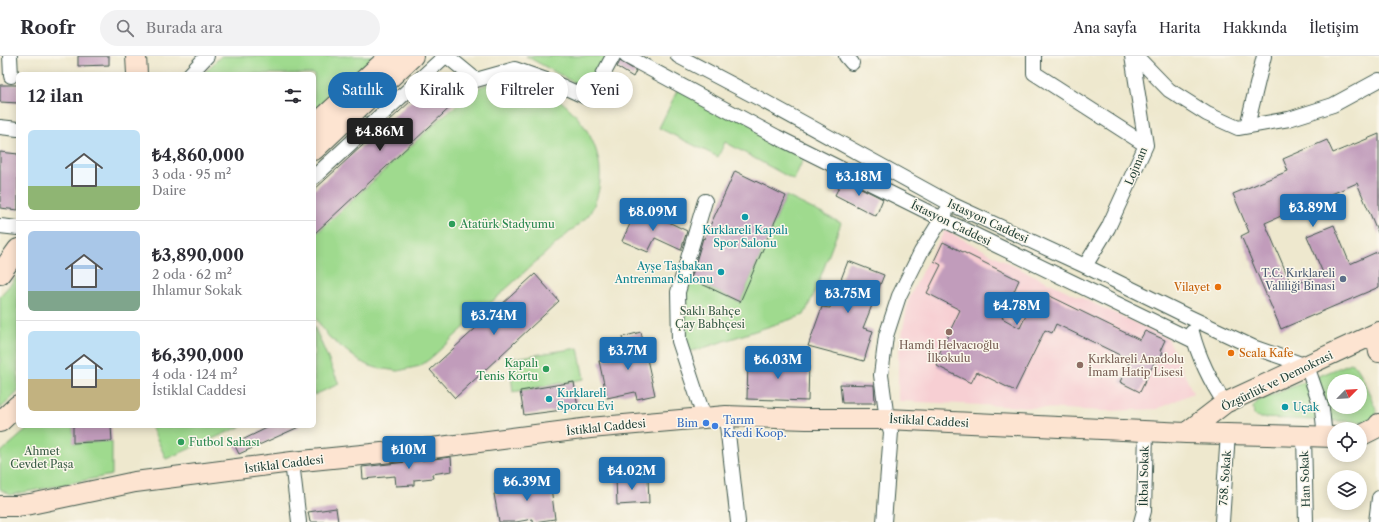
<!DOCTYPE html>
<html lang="tr">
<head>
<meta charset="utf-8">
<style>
  :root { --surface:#fff; --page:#f2f2f3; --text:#2b2b33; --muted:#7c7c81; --line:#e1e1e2; --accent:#1f6fb2 }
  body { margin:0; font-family:"Libre Caslon Text",serif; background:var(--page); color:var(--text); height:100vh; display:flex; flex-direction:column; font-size:15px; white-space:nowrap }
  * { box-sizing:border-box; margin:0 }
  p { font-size:13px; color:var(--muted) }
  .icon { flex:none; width:22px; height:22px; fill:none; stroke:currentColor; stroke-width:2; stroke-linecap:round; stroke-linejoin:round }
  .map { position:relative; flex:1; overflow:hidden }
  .panel { position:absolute; left:16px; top:16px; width:300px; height:356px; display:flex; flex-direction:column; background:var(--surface); border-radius:6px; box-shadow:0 2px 10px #0003 }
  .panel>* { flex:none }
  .guide { position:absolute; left:328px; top:16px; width:380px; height:36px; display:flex; gap:8px }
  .needle { width:26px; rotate:66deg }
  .fabs { position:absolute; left:1327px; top:318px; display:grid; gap:8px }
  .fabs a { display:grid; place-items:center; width:40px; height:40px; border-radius:50%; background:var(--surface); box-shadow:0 2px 10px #0003; font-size:20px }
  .price { position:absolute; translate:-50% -34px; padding:0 9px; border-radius:4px; background:var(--accent); color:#fff; font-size:13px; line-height:26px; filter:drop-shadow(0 1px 2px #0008) }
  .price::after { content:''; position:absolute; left:50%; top:24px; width:12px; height:9px; margin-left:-6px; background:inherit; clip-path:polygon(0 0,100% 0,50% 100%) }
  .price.current { background:#222; color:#fff }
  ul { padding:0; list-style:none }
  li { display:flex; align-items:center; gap:12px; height:100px; padding:0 12px }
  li+li { border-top:1px solid var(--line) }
  li span { display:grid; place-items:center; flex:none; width:112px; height:80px; border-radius:6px; color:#555 }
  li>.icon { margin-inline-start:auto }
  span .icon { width:48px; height:48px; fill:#fffc; stroke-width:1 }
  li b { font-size:17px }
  h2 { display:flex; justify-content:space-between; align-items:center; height:48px; padding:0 12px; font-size:17px }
  .pill { padding:0 14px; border-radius:18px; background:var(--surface); box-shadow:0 2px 10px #0003; font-size:14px; line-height:36px }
  .pill.current { background:var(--accent); color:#fff }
  header { display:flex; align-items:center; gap:24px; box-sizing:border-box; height:56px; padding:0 20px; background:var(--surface); border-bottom:1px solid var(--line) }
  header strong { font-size:19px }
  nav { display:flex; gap:22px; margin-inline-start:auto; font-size:14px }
  .search { width:280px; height:36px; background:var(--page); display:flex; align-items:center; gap:10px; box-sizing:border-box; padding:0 14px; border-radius:22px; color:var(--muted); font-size:15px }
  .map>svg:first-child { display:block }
  .built { fill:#f7cfd3 }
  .green { fill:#9fda8e; stroke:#5f8c61; fill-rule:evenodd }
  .building { fill:#c19cbb }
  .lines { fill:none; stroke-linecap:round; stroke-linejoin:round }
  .street-casing { stroke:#3e574b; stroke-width:16 }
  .secondary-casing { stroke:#3e574b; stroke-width:22 }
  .street { stroke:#fff; stroke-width:14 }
  .secondary { stroke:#fde4d1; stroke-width:20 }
  .culture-dot { fill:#0f9aa8; stroke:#fbf7ec; stroke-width:1.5 }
  .leisure-dot { fill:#2e9e5b; stroke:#fbf7ec; stroke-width:1.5 }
  .service-dot { fill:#5c6f8a; stroke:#fbf7ec; stroke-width:1.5 }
  .food-dot { fill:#e8710a; stroke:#fbf7ec; stroke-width:1.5 }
  .education-dot { fill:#8d6e63; stroke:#fbf7ec; stroke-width:1.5 }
  .shop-dot { fill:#3f7fe0; stroke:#fbf7ec; stroke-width:1.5 }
  .labels { text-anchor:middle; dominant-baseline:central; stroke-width:3; stroke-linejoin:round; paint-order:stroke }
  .street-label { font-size:11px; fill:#1f3d34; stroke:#fbf7ec }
  .leisure-label { font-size:11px; fill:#27864d; stroke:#fbf7ec; text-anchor:start }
  .culture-label { font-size:11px; fill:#0d838f; stroke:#fbf7ec; text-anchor:start }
  .service-label { font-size:11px; fill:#4e5e75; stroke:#fbf7ec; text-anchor:end }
  .food-label { font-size:11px; fill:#c56008; stroke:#fbf7ec; text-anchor:end }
  .park-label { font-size:11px; fill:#395c46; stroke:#fbf7ec }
  .education-label { font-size:11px; fill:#785e54; stroke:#fbf7ec }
  .shop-label { font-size:11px; fill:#366cbe; stroke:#fbf7ec; text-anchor:start }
</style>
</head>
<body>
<header>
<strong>Roofr</strong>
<div class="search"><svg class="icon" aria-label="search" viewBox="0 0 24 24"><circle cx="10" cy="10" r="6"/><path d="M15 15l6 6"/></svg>Burada ara</div>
<nav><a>Ana sayfa</a><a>Harita</a><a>Hakkında</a><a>İletişim</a></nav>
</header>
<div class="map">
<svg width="1379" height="466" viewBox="0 0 1379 466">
  <rect width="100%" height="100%" fill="#fbf7ec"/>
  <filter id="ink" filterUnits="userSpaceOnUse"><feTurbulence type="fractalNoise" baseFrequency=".025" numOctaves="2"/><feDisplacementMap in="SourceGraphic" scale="8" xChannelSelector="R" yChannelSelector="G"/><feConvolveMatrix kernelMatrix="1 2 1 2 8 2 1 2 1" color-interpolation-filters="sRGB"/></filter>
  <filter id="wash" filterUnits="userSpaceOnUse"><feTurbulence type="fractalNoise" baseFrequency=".012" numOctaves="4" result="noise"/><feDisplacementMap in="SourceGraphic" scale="16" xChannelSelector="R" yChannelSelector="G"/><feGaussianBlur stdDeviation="0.9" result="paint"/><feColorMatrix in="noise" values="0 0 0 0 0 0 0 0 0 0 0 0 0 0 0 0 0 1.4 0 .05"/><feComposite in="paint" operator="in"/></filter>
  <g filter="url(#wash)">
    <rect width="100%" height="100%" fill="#eee8ce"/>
    <path class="built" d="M945 174 1026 216 1168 282 1193 337 1157 353 1105 355 898 345V301L908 245 922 215Z"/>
    <path class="green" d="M221 0H375L314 57V18H203Z
      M526 0H613L591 36Z
      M505 24C515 24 525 26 535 30 584 50 620 110 588 160L532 209 431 302 420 310 398 315 377 312 367 309 358 304 329 281 314 260V181L317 177 442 61 478 32 492 26Z
      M680 29 806 96 794 124 725 86 718 101 659 72Z
      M786 140 841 167 814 238 804 259 700 293 688 296 683 273 682 245 687 222 740 246Z
      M18 220V336L0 353V240Z
      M314 270 339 328 314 339Z
      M578 292 584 323 513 336 509 303Z
      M1351 307 1358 312 1377 355 1374 363 1366 366 1261 362 1254 359 1253 351 1258 345ZM1334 325H1360V351H1334Z
      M31 370H73L74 387 112 385V419L10 439 0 433V397Z
      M151 370H242L166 403Z"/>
    <g id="blocks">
      <path class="building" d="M78 0H109V9L78 10Z
        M620 5 636 15 633 21 617 11Z
        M436 22 457 45 314 178V134Z
        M0 29H18V47L0 46Z
        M1379 78V179L1357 127 1265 167 1292 230 1323 217 1307 180 1334 169 1350 208 1379 195V231L1281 273 1241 180 1249 176 1233 138 1288 115 1283 103 1327 84 1333 97Z
        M0 96 18 98V154L0 152Z
        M735 115 786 140 740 246 691 223 703 182 704 183Z
        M843 123 883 143 876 160 835 139Z
        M638 151 687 175 681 194 655 182 648 196 622 185Z
        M943 186 1019 224 1002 262 1020 272 1035 241 1044 246 1048 239 1140 284 1145 275 1165 284 1160 295 1163 296 1158 306 1155 305 1140 336 1120 326 1130 304 1056 268 1052 277 1045 274 1015 335 977 316 971 327 937 310 942 299 939 298 960 254 927 237 941 209 934 205Z
        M848 205 884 219 863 272 873 275 864 305 808 290 822 251 830 252Z
        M535 218 559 245 455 342 430 314Z
        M641 276 655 339 637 343 635 336 607 342 599 305 626 299 622 281Z
        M748 304 809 306 808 345 747 343Z
        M574 326 578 352 524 359 520 335Z
        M840 328 874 329 875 347H842Z
        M73 370H111L112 385 73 387Z
        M271 370H301L239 398 234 388Z
        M451 401 452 415 432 418 433 422 414 424V429L396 430 395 420 363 423 362 411Z
        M549 415 555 463 533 466V463L516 466H499L494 438 537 431 535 416Z
        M648 421 649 447 617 449 616 422Z
        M336 452 338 466H310L308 456Z"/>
    </g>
  </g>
  <g filter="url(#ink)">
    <use href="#blocks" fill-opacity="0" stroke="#3e574b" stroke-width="1"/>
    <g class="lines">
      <defs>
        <path id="street" d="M10 0 11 20
          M447 0 476 24 515 13 555 27 590 43 613 0
          M626 0 777 81 942 163 1194 285
          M678 0 760 43 951 148 1085 210 1187 260 1253 291 1307 310 1322 353 1325 381
          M846 0 852 7
          M1034 0V17L1146 89
          M1136 0 1169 34 1207 58 1238 72 1289 63 1333 49 1379 24
          M190 18 207 0
          M1247 70 1264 0
          M0 71 18 73
          M314 121 445 0
          M0 170 18 172
          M1085 210 1108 172 1146 89 1132 0
          M1192 276C1198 300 1211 327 1225 347
          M726 360 738 466
          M704 361 679 285 678 236 705 145
          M1304 380 1306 466
          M292 406 299 466
          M884 466 891 376 887 363 881 319 886 280 899 240 921 196 946 156
          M1141 466 1144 455 1146 375
          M1222 466 1228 377
          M1376 466 1379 442"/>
        <path id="secondary" d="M136 0 137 18
          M314 70 390 0
          M314 94 413 0
          M0 218 18 193
          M1376 278 1379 296
          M0 366 18 349
          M1186 377 1225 347 1379 276
          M1360 380 1376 372 1379 368
          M0 450H16L31 448 135 426 292 406 432 392 590 372 726 360 806 363H887L1186 377 1304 380 1334 381"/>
      </defs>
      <use href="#street" class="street-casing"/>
      <use href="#secondary" class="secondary-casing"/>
      <use href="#street" class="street"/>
      <use href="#secondary" class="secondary"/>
    </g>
  </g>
  <g class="culture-dot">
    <circle cx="745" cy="161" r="4"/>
    <circle cx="721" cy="216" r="4"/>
    <circle cx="549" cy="343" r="4"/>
    <circle cx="1285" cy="351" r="4"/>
  </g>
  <g class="leisure-dot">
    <circle cx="452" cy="168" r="4"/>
    <circle cx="546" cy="313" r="4"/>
    <circle cx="181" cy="386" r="4"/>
  </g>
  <circle class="service-dot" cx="1343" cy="223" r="4"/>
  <g class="food-dot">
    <circle cx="1218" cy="231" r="4"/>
    <circle cx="1231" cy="297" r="4"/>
  </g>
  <g class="education-dot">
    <circle cx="949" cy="276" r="4"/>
    <circle cx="1080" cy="309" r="4"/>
  </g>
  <g class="shop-dot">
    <circle cx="706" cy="367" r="4"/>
    <circle cx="715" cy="370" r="4"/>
  </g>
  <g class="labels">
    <g class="street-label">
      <text transform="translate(1136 110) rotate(-67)">Lojman</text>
      <text transform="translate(988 165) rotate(25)">Istasyon Caddesi</text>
      <text transform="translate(951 167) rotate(26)">İstasyon Caddesi</text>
      <text transform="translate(1277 325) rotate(-26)">Özgürlük ve Demokrasi</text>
      <text transform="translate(929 365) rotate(3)">İstiklal Caddesi</text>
      <text transform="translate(606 371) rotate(-6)">İstiklal Caddesi</text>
      <text transform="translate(284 408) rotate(-7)">İstiklal Caddesi</text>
      <text transform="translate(1144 420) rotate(-89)">İkbal Sokak</text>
      <text transform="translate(1225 422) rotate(-86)">758. Sokak</text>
      <text transform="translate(1305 423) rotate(-92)">Han Sokak</text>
    </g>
    <g class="leisure-label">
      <text x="460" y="168">Atatürk Stadyumu</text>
      <text x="538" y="307" text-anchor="end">Kapalı<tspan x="538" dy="13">Tenis Kortu</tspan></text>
      <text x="189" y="386">Futbol Sahası</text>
    </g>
    <g class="culture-label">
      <text x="745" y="174" text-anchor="middle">Kırklareli Kapalı<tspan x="745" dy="13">Spor Salonu</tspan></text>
      <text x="713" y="210" text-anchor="end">Ayşe Taşbakan<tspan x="713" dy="13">Antrenman Salonu</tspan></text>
      <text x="557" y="337">Kırklareli<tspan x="557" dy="13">Sporcu Evi</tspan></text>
      <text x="1293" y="351">Uçak</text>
    </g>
    <g class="service-label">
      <text x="1335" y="217">T.C. Kırklareli<tspan x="1335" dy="13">Valiliği Binasi</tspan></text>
    </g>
    <g class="food-label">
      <text x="1210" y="231">Vilayet</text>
      <text x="1239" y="297" text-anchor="start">Scala Kafe</text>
    </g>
    <g class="park-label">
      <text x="710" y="255">Saklı Bahçe<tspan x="710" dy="13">Çay Babhçesi</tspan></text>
      <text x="42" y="395">Ahmet<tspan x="42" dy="13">Cevdet Paşa</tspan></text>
    </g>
    <g class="education-label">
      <text x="949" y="289">Hamdi Helvacıoğlu<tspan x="949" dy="13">İlkokulu</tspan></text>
      <text x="1088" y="303" text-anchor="start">Kırklareli Anadolu<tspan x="1088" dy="13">İmam Hatip Lisesi</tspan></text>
    </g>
    <g class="shop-label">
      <text x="723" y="364">Tarım<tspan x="723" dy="13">Kredi Koop.</tspan></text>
      <text x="698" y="367" text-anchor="end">Bim</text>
    </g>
  </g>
</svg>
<div class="fabs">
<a><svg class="needle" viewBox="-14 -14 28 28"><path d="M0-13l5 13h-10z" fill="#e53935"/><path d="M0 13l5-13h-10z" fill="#7c7c81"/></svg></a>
<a><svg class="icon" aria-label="locate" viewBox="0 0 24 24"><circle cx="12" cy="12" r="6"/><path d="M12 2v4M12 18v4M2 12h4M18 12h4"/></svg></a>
<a><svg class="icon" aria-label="layers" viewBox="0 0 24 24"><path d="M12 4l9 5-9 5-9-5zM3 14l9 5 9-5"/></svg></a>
</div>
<b class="price current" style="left:380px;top:96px">₺4.86M</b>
<b class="price" style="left:859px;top:141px">₺3.18M</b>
<b class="price" style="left:1313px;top:172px">₺3.89M</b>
<b class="price" style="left:653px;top:176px">₺8.09M</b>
<b class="price" style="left:848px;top:258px">₺3.75M</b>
<b class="price" style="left:1017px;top:270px">₺4.78M</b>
<b class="price" style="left:494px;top:280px">₺3.74M</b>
<b class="price" style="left:628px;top:315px">₺3.7M</b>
<b class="price" style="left:778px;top:324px">₺6.03M</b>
<b class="price" style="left:409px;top:414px">₺10M</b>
<b class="price" style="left:632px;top:435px">₺4.02M</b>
<b class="price" style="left:527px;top:446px">₺6.39M</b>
<div class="guide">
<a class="pill current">Satılık</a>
<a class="pill">Kiralık</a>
<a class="pill">Filtreler</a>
<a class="pill">Yeni</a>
</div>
<section class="panel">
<h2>12 ilan<svg class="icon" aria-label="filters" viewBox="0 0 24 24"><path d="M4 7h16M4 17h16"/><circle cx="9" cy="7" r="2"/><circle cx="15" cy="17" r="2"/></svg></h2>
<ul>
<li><span style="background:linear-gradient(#bfe0f5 70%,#8fb573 0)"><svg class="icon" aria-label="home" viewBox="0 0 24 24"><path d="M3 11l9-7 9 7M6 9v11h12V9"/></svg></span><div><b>₺4,860,000</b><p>3 oda · 95 m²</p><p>Daire</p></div></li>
<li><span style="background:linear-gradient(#a9c7e8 75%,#7fa58c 0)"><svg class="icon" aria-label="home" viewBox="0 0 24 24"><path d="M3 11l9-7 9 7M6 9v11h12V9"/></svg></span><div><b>₺3,890,000</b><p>2 oda · 62 m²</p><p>Ihlamur Sokak</p></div></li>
<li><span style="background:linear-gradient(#bfe0f5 60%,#c2b280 0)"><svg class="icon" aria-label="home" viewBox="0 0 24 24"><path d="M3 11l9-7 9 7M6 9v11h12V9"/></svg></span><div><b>₺6,390,000</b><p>4 oda · 124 m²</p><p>İstiklal Caddesi</p></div></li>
</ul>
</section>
</div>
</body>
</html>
